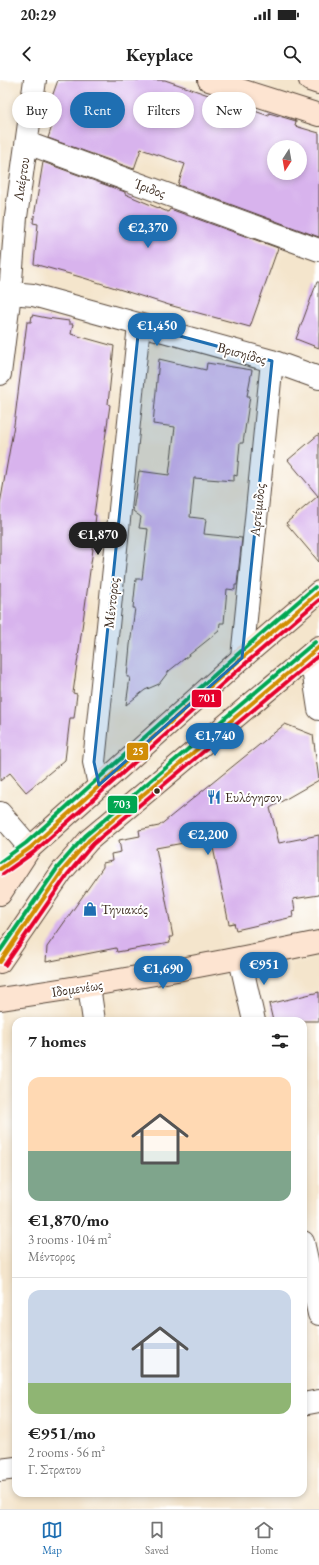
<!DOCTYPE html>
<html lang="en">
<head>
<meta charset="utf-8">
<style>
  :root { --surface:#fff; --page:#f2f2f2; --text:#222; --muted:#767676; --line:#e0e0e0; --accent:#1f6fb2 }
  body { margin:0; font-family:"EB Garamond",serif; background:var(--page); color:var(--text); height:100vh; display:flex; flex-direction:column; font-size:15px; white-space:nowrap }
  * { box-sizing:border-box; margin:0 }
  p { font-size:13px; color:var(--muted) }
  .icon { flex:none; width:22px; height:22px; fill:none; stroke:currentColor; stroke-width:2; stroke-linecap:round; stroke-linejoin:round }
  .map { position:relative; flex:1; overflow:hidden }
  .panel { position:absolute; left:12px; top:937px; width:295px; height:480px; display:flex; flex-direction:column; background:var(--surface); border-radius:12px; box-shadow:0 2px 6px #0003 }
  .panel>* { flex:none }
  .top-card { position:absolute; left:12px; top:12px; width:295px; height:36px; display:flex; gap:8px }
  .needle { width:26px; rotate:191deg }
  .tools { position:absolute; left:267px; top:60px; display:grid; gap:8px }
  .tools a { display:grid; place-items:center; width:40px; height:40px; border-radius:50%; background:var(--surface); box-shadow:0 2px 6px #0003; font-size:20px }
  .price { position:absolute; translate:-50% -34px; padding:0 9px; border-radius:14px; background:var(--accent); color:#fff; font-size:13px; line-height:26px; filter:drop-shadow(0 1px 2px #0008) }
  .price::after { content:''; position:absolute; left:50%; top:24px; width:12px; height:9px; margin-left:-6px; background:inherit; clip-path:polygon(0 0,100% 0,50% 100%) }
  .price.selected { background:#222; color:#fff }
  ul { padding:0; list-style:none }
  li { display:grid; align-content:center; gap:8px; height:212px; padding:0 16px }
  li+li { border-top:1px solid var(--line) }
  li span { display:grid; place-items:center; height:124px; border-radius:12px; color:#555 }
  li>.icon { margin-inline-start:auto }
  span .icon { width:72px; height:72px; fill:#fffc; stroke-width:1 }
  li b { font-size:17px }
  h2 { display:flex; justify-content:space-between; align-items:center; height:48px; padding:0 16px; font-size:17px }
  .pill { padding:0 14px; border-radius:18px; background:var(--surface); box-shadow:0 2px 6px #0003; font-size:14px; line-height:36px }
  .pill.selected { background:var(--accent); color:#fff }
  .status { display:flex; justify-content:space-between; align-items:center; height:28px; padding:0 20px; background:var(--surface); direction:ltr }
  .status svg { height:11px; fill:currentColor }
  header { display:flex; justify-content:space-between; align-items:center; height:52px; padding:0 16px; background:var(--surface); font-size:18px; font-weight:700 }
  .dock { display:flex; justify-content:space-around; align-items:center; height:56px; border-top:1px solid var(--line); background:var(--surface); font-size:11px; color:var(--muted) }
  .dock a { display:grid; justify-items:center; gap:2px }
  .dock .selected { color:var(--accent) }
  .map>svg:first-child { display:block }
  .building { fill:#d8b3ed; fill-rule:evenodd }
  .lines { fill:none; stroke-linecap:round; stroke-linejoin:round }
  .street-casing { stroke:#574638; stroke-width:24 }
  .secondary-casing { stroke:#574638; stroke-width:24 }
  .street { stroke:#fff; stroke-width:22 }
  .secondary { stroke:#fde4d1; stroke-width:22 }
  .bus-1-casing { stroke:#fff; stroke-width:7 }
  .bus-2-casing { stroke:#fff; stroke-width:7 }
  .bus-3-casing { stroke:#fff; stroke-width:7 }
  .bus-1 { stroke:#d18d06; stroke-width:4 }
  .bus-2 { stroke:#e4002b; stroke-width:4 }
  .bus-3 { stroke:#00a651; stroke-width:4 }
  .marked { fill:#1f6fb2; fill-opacity:0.2; stroke:#1f6fb2; stroke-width:3; stroke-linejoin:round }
  .bus-dot { fill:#3b2a1e; stroke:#fff; stroke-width:1.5 }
  .labels { text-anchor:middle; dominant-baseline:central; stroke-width:4; stroke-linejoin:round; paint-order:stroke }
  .street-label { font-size:14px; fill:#3b2a1e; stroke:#fff }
  .poi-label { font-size:14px; fill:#3b2a1e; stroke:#fff; text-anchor:start }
  .line-badge { stroke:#fff; stroke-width:1.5 }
  .badge-label { font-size:11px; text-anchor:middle; font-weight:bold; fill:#fff }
</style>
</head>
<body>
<div class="status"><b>20:29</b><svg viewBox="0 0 49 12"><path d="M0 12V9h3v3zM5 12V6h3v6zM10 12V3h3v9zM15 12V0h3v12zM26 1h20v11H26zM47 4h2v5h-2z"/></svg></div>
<header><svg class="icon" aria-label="back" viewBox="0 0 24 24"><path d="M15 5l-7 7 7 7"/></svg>Keyplace<svg class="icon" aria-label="search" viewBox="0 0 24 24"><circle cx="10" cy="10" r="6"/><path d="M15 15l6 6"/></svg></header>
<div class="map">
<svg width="319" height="1429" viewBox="0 0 319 1429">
  <rect width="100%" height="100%" fill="#fff"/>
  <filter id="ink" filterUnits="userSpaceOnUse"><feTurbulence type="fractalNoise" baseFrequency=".025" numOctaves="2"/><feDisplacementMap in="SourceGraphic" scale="8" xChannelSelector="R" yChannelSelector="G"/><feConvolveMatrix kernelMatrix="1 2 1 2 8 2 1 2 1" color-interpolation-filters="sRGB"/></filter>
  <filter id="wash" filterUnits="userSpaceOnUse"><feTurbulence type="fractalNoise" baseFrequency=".012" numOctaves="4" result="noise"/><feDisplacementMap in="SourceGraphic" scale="16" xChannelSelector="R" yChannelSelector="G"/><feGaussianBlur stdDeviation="0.9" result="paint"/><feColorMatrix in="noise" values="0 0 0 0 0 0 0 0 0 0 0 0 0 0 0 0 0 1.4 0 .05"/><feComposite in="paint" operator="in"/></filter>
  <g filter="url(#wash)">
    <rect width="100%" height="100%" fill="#f4e5cc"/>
    <g id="blocks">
      <path class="building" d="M58 0H165L269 36V33L296 41 295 46 319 53V157L178 105 185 84 141 69 134 89 48 58 57 31 48 28ZM274 67H300V93H274Z
        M43 82 125 112V114L168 132 170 129 278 168 250 247 169 225 84 198 34 184 38 144 33 143Z
        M317 202H319V268L296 259Z
        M32 235 47 238 69 241V244H73L71 254 114 266 108 324 110 325 94 435H96L92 469H93L73 613 77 614 74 638H70L65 680 26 712 10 693 0 701V424L14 345 27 242H31Z
        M159 279 206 290 207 283 252 290 247 316H250L243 363H240L237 396 234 395V401L194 398 190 437 206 439 204 454 242 458 237 505H235V510L227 509 224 543H220L219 551 169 591 159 604 145 610 126 625 130 597H127L130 565 135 528H133L136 499H142L148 449 139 448 141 437 133 431 139 391 169 395 175 347 153 344Z
        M319 354V482L286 443 318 416 288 380Z
        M285 644 313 655 319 700 270 728 279 763 319 755V815L293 819 295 830 292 831 293 837 236 850 234 843 229 844 211 758 156 768 173 857H169L170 863 117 872 116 868 46 882 47 867 103 787V783L112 781 111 774 121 772 119 760 140 756 139 750 159 746Z
        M319 912V941H273L269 924Z"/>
    </g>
  </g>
  <g filter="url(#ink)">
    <use href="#blocks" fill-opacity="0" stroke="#574638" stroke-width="1"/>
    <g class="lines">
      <defs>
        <path id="street" d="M27 63 319 170
          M0 212 33 215 272 281 319 298
          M0 294 10 213 16 137 35 0
          M313 572V589L319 629
          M242 578 272 281
          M99 705 94 682 139 245
          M0 733 30 768
          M240 879 254 941
          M89 906 94 941
          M303 1162 319 1234
          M303 1324 319 1321
          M0 1390 16 1388"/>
        <path id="secondary" d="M209 0 319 35
          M310 0 319 3
          M0 814 30 768 242 578 319 512
          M0 882 63 790 89 760 319 567
          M0 919C107 904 213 884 319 862"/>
      </defs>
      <use href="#street" class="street-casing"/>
      <use href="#secondary" class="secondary-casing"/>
      <use href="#street" class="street"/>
      <use href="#secondary" class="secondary"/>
      <defs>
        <path id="bus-1" d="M0 789 30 768 242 578 319 512
          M0 882 63 790 89 760 319 567"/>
        <path id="bus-2" d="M3 794 34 772 246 583 319 520
          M5 885 68 794 93 764 319 575"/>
        <path id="bus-3" d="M0 782 26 763 238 574 315 507
          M0 871 58 787 85 756 315 562"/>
      </defs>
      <use href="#bus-1" class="bus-1-casing"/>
      <use href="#bus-2" class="bus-2-casing"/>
      <use href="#bus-3" class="bus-3-casing"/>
      <use href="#bus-1" class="bus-1"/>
      <use href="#bus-2" class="bus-2"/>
      <use href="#bus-3" class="bus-3"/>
    </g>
  </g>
  <path class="marked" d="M139 245 272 281 242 578 99 705 94 682Z"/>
  <defs>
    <symbol id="restaurant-bare" viewBox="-9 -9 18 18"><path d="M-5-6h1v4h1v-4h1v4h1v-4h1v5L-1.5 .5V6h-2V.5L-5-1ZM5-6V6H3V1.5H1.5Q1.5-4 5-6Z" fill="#1f6fb2" stroke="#fff" stroke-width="2.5" paint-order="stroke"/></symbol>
    <symbol id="shop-bare" viewBox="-9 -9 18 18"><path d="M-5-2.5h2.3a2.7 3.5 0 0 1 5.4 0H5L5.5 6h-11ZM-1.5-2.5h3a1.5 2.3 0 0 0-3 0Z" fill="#1f6fb2" stroke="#fff" stroke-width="2.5" paint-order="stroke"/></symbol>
  </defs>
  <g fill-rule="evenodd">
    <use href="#restaurant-bare" x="204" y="707" width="20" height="20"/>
    <use href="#shop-bare" x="80" y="819" width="20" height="20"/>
  </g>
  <circle class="bus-dot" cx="157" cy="711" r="3.5"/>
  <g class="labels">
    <g class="street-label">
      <text transform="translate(21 99) rotate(-81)">Λαέρτου</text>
      <text transform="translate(150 108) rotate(20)">Ίριδος</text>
      <text transform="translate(242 273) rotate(15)">Βρισηίδος</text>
      <text transform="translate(257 430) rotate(-84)">Αρτέμιδος</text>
      <text transform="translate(111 523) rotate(-84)">Μέντορος</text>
      <text transform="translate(77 908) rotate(-9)">Ιδομενέως</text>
    </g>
    <g class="poi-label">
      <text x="225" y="717">Ευλόγησον</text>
      <text x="101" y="829">Τηνιακός</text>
    </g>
  </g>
  <g class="line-badge">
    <rect x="191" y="609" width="31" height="19" rx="4" fill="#e4002b"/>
    <rect x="126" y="662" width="23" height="19" rx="4" fill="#d18d06"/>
    <rect x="107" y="715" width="31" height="19" rx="4" fill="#00a651"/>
  </g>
  <g class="badge-label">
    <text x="207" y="622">701</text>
    <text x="138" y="675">25</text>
    <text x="122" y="728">703</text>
  </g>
</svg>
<div class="tools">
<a><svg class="needle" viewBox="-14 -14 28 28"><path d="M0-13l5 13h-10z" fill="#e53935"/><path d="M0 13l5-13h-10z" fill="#767676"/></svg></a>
</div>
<b class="price" style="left:148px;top:169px">€2,370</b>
<b class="price" style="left:157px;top:267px">€1,450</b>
<b class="price selected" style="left:98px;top:476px">€1,870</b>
<b class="price" style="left:215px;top:677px">€1,740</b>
<b class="price" style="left:208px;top:776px">€2,200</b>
<b class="price" style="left:264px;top:906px">€951</b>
<b class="price" style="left:163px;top:910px">€1,690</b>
<div class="top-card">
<a class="pill">Buy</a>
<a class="pill selected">Rent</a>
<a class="pill">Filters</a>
<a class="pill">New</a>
</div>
<section class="panel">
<h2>7 homes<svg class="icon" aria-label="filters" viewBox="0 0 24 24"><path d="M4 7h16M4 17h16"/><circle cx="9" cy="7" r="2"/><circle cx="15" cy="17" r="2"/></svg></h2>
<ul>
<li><span style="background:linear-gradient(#ffd9b3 60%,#7fa58c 0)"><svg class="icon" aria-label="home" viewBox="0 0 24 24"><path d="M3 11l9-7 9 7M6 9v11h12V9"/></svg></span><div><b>€1,870/mo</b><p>3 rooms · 104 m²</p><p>Μέντορος</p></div></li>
<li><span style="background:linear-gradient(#c9d6e8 75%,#8fb573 0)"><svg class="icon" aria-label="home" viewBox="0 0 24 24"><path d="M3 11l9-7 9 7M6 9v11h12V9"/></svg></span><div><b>€951/mo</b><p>2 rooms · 56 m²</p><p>Γ. Στρατου</p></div></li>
</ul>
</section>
</div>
<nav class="dock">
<a class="selected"><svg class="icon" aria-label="map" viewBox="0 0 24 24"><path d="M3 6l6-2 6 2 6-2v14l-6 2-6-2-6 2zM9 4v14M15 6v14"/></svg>Map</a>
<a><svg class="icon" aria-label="saved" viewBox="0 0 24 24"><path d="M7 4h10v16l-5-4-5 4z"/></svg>Saved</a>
<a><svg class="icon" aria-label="home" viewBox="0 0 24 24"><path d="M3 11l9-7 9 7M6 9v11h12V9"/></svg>Home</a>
</nav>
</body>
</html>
